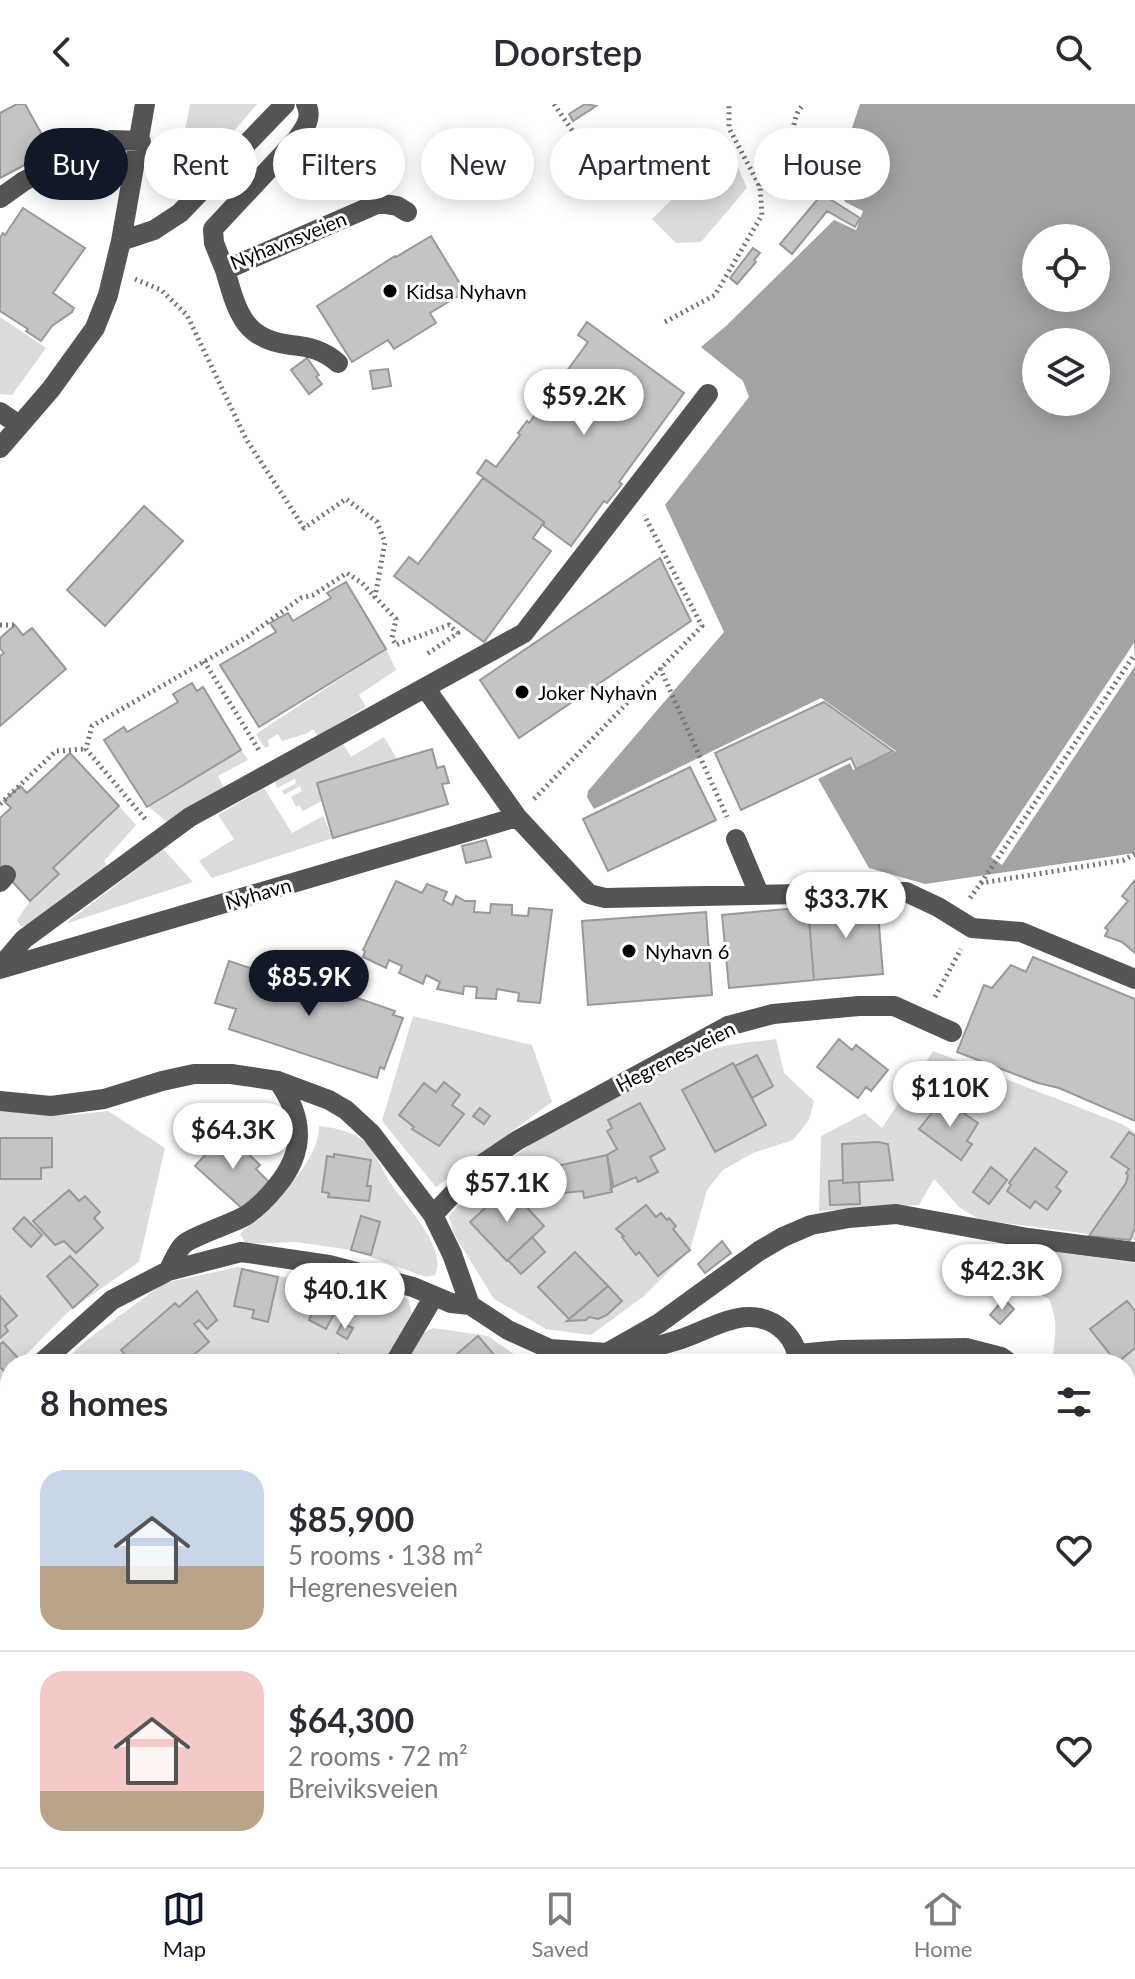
<!DOCTYPE html>
<html lang="en">
<head>
<meta charset="utf-8">
<style>
  :root { --surface:#fff; --page:#f7f7f7; --text:#2b2b33; --muted:#7c7c81; --line:#e1e1e2; --accent:#111827 }
  body { margin:0; font-family:Lato,sans-serif; background:var(--page); color:var(--text); height:100vh; display:flex; flex-direction:column; font-size:30px; white-space:nowrap }
  * { box-sizing:border-box; margin:0 }
  p { font-size:26px; color:var(--muted) }
  .icon { flex:none; width:44px; height:44px; fill:none; stroke:currentColor; stroke-width:2; stroke-linecap:round; stroke-linejoin:round }
  .map { position:relative; flex:1; overflow:hidden }
  .sheet { position:absolute; left:0px; top:1250px; width:1136px; height:514px; display:flex; flex-direction:column; background:var(--surface); border-radius:32px 32px 0 0; box-shadow:0 4px 20px #0003 }
  .sheet>* { flex:none }
  .guide { position:absolute; left:24px; top:24px; width:1088px; height:72px; display:flex; gap:16px }
  .fabs { position:absolute; left:1022px; top:120px; display:grid; gap:16px }
  .fabs a { display:grid; place-items:center; width:88px; height:88px; border-radius:50%; background:var(--surface); box-shadow:0 4px 20px #0003; font-size:40px }
  .price { position:absolute; translate:-50% -68px; padding:0 18px; border-radius:28px; background:#fff; color:#222; font-size:26px; line-height:52px; filter:drop-shadow(0 2px 4px #0008) }
  .price::after { content:''; position:absolute; left:50%; top:48px; width:24px; height:18px; margin-left:-12px; background:inherit; clip-path:polygon(0 0,100% 0,50% 100%) }
  .price.on { background:var(--accent); color:#fff }
  ul { padding:0; list-style:none }
  li { display:flex; align-items:center; gap:24px; height:200px; padding:0 40px }
  li+li { border-top:2px solid var(--line) }
  li span { display:grid; place-items:center; flex:none; width:224px; height:160px; border-radius:24px; color:#555 }
  li>.icon { margin-inline-start:auto }
  span .icon { width:96px; height:96px; fill:#fffc; stroke-width:1 }
  li b { font-size:34px }
  h2 { display:flex; justify-content:space-between; align-items:center; height:96px; padding:0 40px; font-size:34px }
  .chip { padding:0 28px; border-radius:36px; background:var(--surface); box-shadow:0 4px 20px #0003; font-size:28px; line-height:72px }
  .chip.on { background:var(--accent); color:#fff }
  header { display:flex; justify-content:space-between; align-items:center; height:104px; padding:0 40px; background:var(--surface); font-size:36px; font-weight:600 }
  .tab-bar { display:flex; justify-content:space-around; align-items:center; height:112px; border-top:2px solid var(--line); background:var(--surface); font-size:22px; color:var(--muted) }
  .tab-bar a { display:grid; justify-items:center; gap:4px }
  .tab-bar .on { color:var(--accent) }
  .map>svg:first-child { display:block }
  .green { fill:#dcdcdc }
  .water { fill:#a3a3a3; fill-rule:evenodd }
  .pier { fill:#fff }
  .building { fill:#c4c4c4; stroke:#999; stroke-width:2 }
  .lines { fill:none; stroke-linecap:round; stroke-linejoin:round }
  .path { stroke:#777; stroke-width:5; stroke-dasharray:2 4; stroke-linecap:butt }
  .minor { stroke:#555; stroke-width:20 }
  .poi-dot { fill:#000; stroke:#fff; stroke-width:3 }
  .labels { text-anchor:middle; dominant-baseline:central; stroke-width:6; stroke-linejoin:round; paint-order:stroke }
  .street-label { font-size:20px; fill:#000; stroke:#fff }
  .poi-label { font-size:20px; fill:#000; stroke:#fff; text-anchor:start }
</style>
</head>
<body>
<header><svg class="icon" aria-label="back" viewBox="0 0 24 24"><path d="M15 5l-7 7 7 7"/></svg>Doorstep<svg class="icon" aria-label="search" viewBox="0 0 24 24"><circle cx="10" cy="10" r="6"/><path d="M15 15l6 6"/></svg></header>
<div class="map">
<svg width="1135" height="1763" viewBox="0 0 1135 1763">
  <rect width="100%" height="100%" fill="#fff"/>
  <path class="green" d="M190 0H257L197 70 180 54Z
    M728 40 747 84 701 138 676 139 652 115Z
    M0 213 46 244 12 291 0 290Z
    M386 545 396 566 359 591 366 603 318 632 313 625 308 629 282 637 278 630 268 636 269 642 265 644 256 630Z
    M384 633 397 655 317 678 322 697 303 707 299 701 296 703 291 693 302 687 300 682 284 691 282 687 296 679 295 675 277 684 275 678 341 636 351 653Z
    M241 646 248 656 218 672 226 688 167 718 149 703Z
    M264 684 292 729 323 712 333 734 212 774 199 757 234 735 218 711Z
    M119 702 136 721 104 757 109 765 41 816 21 823 17 816 30 797 58 769 53 764Z
    M163 745 193 778 65 820Z
    M413 912 532 941 552 998 436 1083 382 1017Z
    M776 935 784 969 814 997 809 1016 793 1036 753 1049 723 1066 707 1086 690 1146 644 1192 591 1231 546 1225 494 1195 454 1130 449 1112C510 1043 623 977 710 946 730 939 755 938 776 935Z
    M933 947 1122 1020 1135 1028V1136L981 1116 960 1104 934 1075 919 1101 819 1107 821 1032 865 1009 882 1024Z
    M10 1002C47 1015 71 1011 108 1007L165 1044 139 1158 69 1207 17 1260H10V1268L0 1277V1004Z
    M319 1022C335 1024 353 1027 365 1038 376 1049 383 1068 391 1080 406 1102 448 1144 435 1171L426 1173 351 1146 296 1138 246 1140 240 1130C267 1105 320 1060 319 1022Z
    M1028 1144 1135 1159V1303L1126 1304V1260H1053C1053 1231 1060 1223 1049 1195L1016 1178Z
    M293 1161 408 1195 412 1209 383 1260H62L84 1238 164 1179 238 1163 293 1175Z
    M433 1224 488 1232 518 1253 537 1260H404L419 1231Z
    M10 1311V1510L0 1498V1321Z
    M10 1512V1637L0 1646V1522Z
    M10 1670V1754H195L194 1756 201 1761 0 1763V1679Z"/>
  <path class="water" d="M860 0H1135V749L925 780 869 764 818 675 850 659 853 666 896 647 821 594 594 705 587 693 588 687 724 528 665 401 749 293 743 277 701 243 726 222 834 116 856 126 863 107 845 98 834 77ZM1036 134H1096V194H1036ZM1036 238H1096V298H1036Z
    M1126 1610 1135 1619V1763H975L980 1754H1126Z"/>
  <path class="pier" d="M1134 539 1135 562 1002 761 991 753Z"/>
  <path class="building" d="M17 0H25L51 47 0 74V9Z
    M585 0 596 2 573 17 569 10Z
    M822 90 860 114 855 123 827 107 792 150 780 140Z
    M23 104 85 144 53 189 74 204 72 208 52 222 41 237 26 227 28 225 0 207V134L3 129 5 131Z
    M431 132 465 188 430 209 436 219 394 245 388 236 352 258 317 202 395 152 396 153Z
    M753 144 760 149 754 156 756 158 737 180 730 174Z
    M587 218 684 289 619 378 622 380 607 399 604 397 571 442 544 422V418L477 369 486 356 496 363 520 331 518 329 527 317 529 319 588 238 578 231Z
    M307 254 319 271 316 273 322 280 309 290 291 266Z
    M388 265 391 282 373 285 370 267Z
    M483 374 544 418 533 434 551 447 484 538 394 472 409 453 418 460Z
    M144 402 183 437 105 522 67 486Z
    M660 454 691 517 519 634 480 576Z
    M346 478 386 545 259 623 220 561 276 528 270 519 288 509 293 517 331 494 327 489Z
    M15 521 23 531 32 524 66 565 0 622V552L4 549 0 544V534Z
    M192 579 197 587 203 583 241 646 147 703 104 636 124 623 127 628 178 598 173 590Z
    M824 598 893 647 856 665 851 654 741 706 715 649Z
    M432 645 437 664 444 662 449 679 442 680 448 700 333 734 317 679Z
    M70 649 119 702 53 764 59 770 30 797 0 764V714L11 704 4 697 20 682 27 689Z
    M690 663 716 716 608 767 583 715Z
    M486 736 491 753 466 759 462 742Z
    M1135 776V849L1122 838 1105 832 1108 826 1105 824 1128 797 1122 792Z
    M396 777 422 789 427 780 447 788 443 796 452 801 456 792 465 797H475L474 808 490 809 491 800 512 801V811L528 812 529 804 552 806 540 899 518 897 519 889 497 885 496 895 476 894 477 883 464 882 463 890 437 885 440 878 426 871 423 880 399 869 402 862 389 856 386 864 363 853 365 847 363 846Z
    M877 797 883 870 814 876 808 803Z
    M808 803 814 876 729 884 722 811Z
    M706 808 712 891 588 901 582 817Z
    M1033 853 1135 895V1017L1059 984 1038 979 957 948 984 881 992 884 1011 861 1026 868Z
    M229 857 256 866 258 859 316 881 317 877 335 884 334 886 395 907 393 911 403 914 384 965 380 963 377 974 229 925 236 905 215 899Z
    M839 935 852 946 856 941 888 966 871 987 866 983 858 994 817 963Z
    M757 951 773 982 752 994 735 962Z
    M733 959 766 1021 715 1048 682 986Z
    M444 978 460 991 452 1001 464 1010 439 1042 412 1025 414 1023 399 1011 424 979 436 988Z
    M943 995 978 1019 967 1037 972 1040 961 1056 919 1025Z
    M640 999 665 1045 650 1053 658 1068 638 1078 636 1073 611 1084 613 1080 607 1051 617 1045 607 1027 612 1024 608 1016Z
    M480 1004 490 1012 484 1020 473 1012Z
    M226 1028 260 1061 256 1065 270 1079 244 1106 195 1062Z
    M1129 1028 1135 1032V1123L1130 1136 1089 1132 1126 1079 1128 1071 1126 1069 1129 1065 1111 1053Z
    M0 1034H52V1063L41 1064V1075H0Z
    M878 1038 888 1040 893 1076 843 1079 842 1040Z
    M1035 1044 1067 1068 1056 1083 1061 1087 1047 1106 1035 1097 1030 1104 1007 1087 1011 1081 1009 1079Z
    M334 1050 371 1056 367 1082H371L369 1097 328 1093 329 1089 322 1088 327 1052 334 1053Z
    M607 1051 612 1088 584 1094 583 1087 562 1089 557 1062Z
    M991 1063 1007 1076 989 1100 973 1088Z
    M843 1076V1079L859 1078 860 1100 830 1101 829 1077Z
    M508 1083 544 1122 507 1157 470 1118Z
    M69 1086 79 1097 85 1092 100 1108 94 1114 103 1124 76 1149 64 1137 55 1141 33 1117Z
    M646 1101 656 1113 661 1109 667 1116 669 1114 676 1122 673 1125 690 1146 658 1172 639 1148 636 1151 622 1133 624 1132 616 1125Z
    M361 1112 380 1118 371 1151 351 1146Z
    M24 1113 42 1131 31 1143 13 1125Z
    M532 1133 545 1148 521 1170 508 1156Z
    M722 1137 731 1149 705 1169 698 1160Z
    M575 1148 608 1182 569 1215 538 1183Z
    M70 1152 98 1181 73 1204 47 1172Z
    M242 1165 278 1173 268 1218 252 1214 254 1206 234 1202Z
    M307 1170 345 1189 326 1225 309 1216 312 1210 292 1200Z
    M608 1182 622 1197 607 1211 598 1215 589 1213 586 1216 567 1217Z
    M197 1187 217 1216 207 1225 199 1216 194 1220 209 1238 183 1260H133L121 1246 175 1199 179 1203Z
    M0 1192 17 1212 5 1222 8 1227 0 1234Z
    M1004 1195 1014 1205 1000 1220 990 1211Z
    M1127 1197 1135 1207V1244L1117 1259 1090 1225Z
    M342 1219 353 1224 347 1235 337 1229Z
    M478 1232 502 1260H453L451 1255Z
    M3 1238 21 1257 18 1260H10L7 1270 0 1263V1240Z
    M338 1250 353 1260H331Z
    M118 1251 126 1260H108Z
    M2 1350 10 1358V1408L0 1418V1352Z
    M1126 1379 1135 1387V1534L1126 1526Z
    M0 1539 8 1547 0 1555Z
    M6 1706 10 1710V1754H19L12 1760 15 1763H0V1711Z
    M195 1754H224L228 1757 223 1763H203L194 1756Z
    M328 1754H532L531 1763H327Z"/>
  <g class="lines">
    <path class="path" d="M554 0 576 32 603 58 658 74
      M323 42 353 56 375 74
      M760 82C762 67 779 59 787 47 796 32 790 13 804 0
      M135 175 161 186 187 211 246 335 304 424 346 395 377 418 385 438 375 493 396 515 392 534 396 541 449 521 458 529 427 550
      M665 218 715 191 762 111 760 83 729 24V0
      M0 521H15
      M204 557 260 648
      M660 564 727 713
      M534 695 702 522 644 411
      M0 700 56 647 86 645
      M145 715 86 645 92 622 247 533 301 494 313 491 347 469 362 479 375 493
      M981 779 1135 550
      M970 794 981 779 1124 756 1135 750
      M935 893 961 845
      M0 1508 3 1512 10 1507"/>
    <path class="minor" d="M306 0C313 13 305 24 297 35L213 125 214 139 225 166 379 99 397 102 407 108
      M0 94 24 77 111 36 141 37
      M121 137 154 126 180 109 285 0
      M225 166C237 207 243 236 291 241 310 243 323 246 338 259
      M0 308 19 321
      M0 344 51 285 95 224 108 191 121 137 145 0
      M426 585 517 713 589 790 605 794 906 788 938 803 972 824 1021 828 1135 875
      M736 735 759 790
      M0 778 6 771
      M0 863 24 835 190 713 524 529 708 290
      M0 865 517 713
      M0 997 51 1002 104 995 162 977 194 970H231L278 977 329 996 346 1006 371 1029 433 1111 452 1150 470 1201 508 1226 550 1245 607 1249 658 1220 759 1147 783 1133 811 1121 849 1114 896 1110 1028 1134 1135 1148
      M433 1111 478 1063 518 1036 728 922 773 910 859 902H894L952 928
      M168 1167C173 1159 177 1146 184 1140 193 1132 231 1120 245 1112 258 1104 267 1094 276 1083 306 1047 304 1014 278 977
      M615 1249C636 1248 656 1243 675 1237 712 1226 750 1195 784 1227 793 1236 798 1247 798 1260
      M798 1250 841 1246 966 1244 1001 1253 1011 1260
      M40 1260 112 1196 168 1167 241 1148 329 1161 413 1183 451 1199 470 1201
      M394 1260 434 1192
      M0 1296 10 1287
      M0 1667 10 1658"/>
  </g>
  <g class="poi-dot">
    <circle cx="390" cy="187" r="8"/>
    <circle cx="522" cy="588" r="8"/>
    <circle cx="629" cy="847" r="8"/>
  </g>
  <g class="labels">
    <g class="street-label">
      <text transform="translate(288 136) rotate(-22)">Nyhavnsveien</text>
      <text transform="translate(258 789) rotate(-16)">Nyhavn</text>
      <text transform="translate(675 952) rotate(-27)">Hegrenesveien</text>
    </g>
    <g class="poi-label">
      <text x="406" y="187">Kidsa Nyhavn</text>
      <text x="538" y="588">Joker Nyhavn</text>
      <text x="645" y="847">Nyhavn 6</text>
    </g>
  </g>
</svg>
<div class="fabs">
<a><svg class="icon" aria-label="locate" viewBox="0 0 24 24"><circle cx="12" cy="12" r="6"/><path d="M12 2v4M12 18v4M2 12h4M18 12h4"/></svg></a>
<a><svg class="icon" aria-label="layers" viewBox="0 0 24 24"><path d="M12 4l9 5-9 5-9-5zM3 14l9 5 9-5"/></svg></a>
</div>
<b class="price" style="left:584px;top:333px">$59.2K</b>
<b class="price" style="left:846px;top:836px">$33.7K</b>
<b class="price on" style="left:309px;top:914px">$85.9K</b>
<b class="price" style="left:950px;top:1025px">$110K</b>
<b class="price" style="left:233px;top:1067px">$64.3K</b>
<b class="price" style="left:507px;top:1120px">$57.1K</b>
<b class="price" style="left:1002px;top:1208px">$42.3K</b>
<b class="price" style="left:345px;top:1227px">$40.1K</b>
<div class="guide">
<a class="chip on">Buy</a>
<a class="chip">Rent</a>
<a class="chip">Filters</a>
<a class="chip">New</a>
<a class="chip">Apartment</a>
<a class="chip">House</a>
</div>
<section class="sheet">
<h2>8 homes<svg class="icon" aria-label="filters" viewBox="0 0 24 24"><path d="M4 7h16M4 17h16"/><circle cx="9" cy="7" r="2"/><circle cx="15" cy="17" r="2"/></svg></h2>
<ul>
<li><span style="background:linear-gradient(#c9d6e8 60%,#b9a48a 0)"><svg class="icon" aria-label="home" viewBox="0 0 24 24"><path d="M3 11l9-7 9 7M6 9v11h12V9"/></svg></span><div><b>$85,900</b><p>5 rooms · 138 m²</p><p>Hegrenesveien</p></div><svg class="icon" aria-label="heart" viewBox="0 0 24 24"><path d="M12 20l-8-8c-3-5 5-10 8-4 3-6 11-1 8 4z"/></svg></li>
<li><span style="background:linear-gradient(#f6c9c9 75%,#b9a48a 0)"><svg class="icon" aria-label="home" viewBox="0 0 24 24"><path d="M3 11l9-7 9 7M6 9v11h12V9"/></svg></span><div><b>$64,300</b><p>2 rooms · 72 m²</p><p>Breiviksveien</p></div><svg class="icon" aria-label="heart" viewBox="0 0 24 24"><path d="M12 20l-8-8c-3-5 5-10 8-4 3-6 11-1 8 4z"/></svg></li>
</ul>
</section>
</div>
<nav class="tab-bar">
<a class="on"><svg class="icon" aria-label="map" viewBox="0 0 24 24"><path d="M3 6l6-2 6 2 6-2v14l-6 2-6-2-6 2zM9 4v14M15 6v14"/></svg>Map</a>
<a><svg class="icon" aria-label="saved" viewBox="0 0 24 24"><path d="M7 4h10v16l-5-4-5 4z"/></svg>Saved</a>
<a><svg class="icon" aria-label="home" viewBox="0 0 24 24"><path d="M3 11l9-7 9 7M6 9v11h12V9"/></svg>Home</a>
</nav>
</body>
</html>
